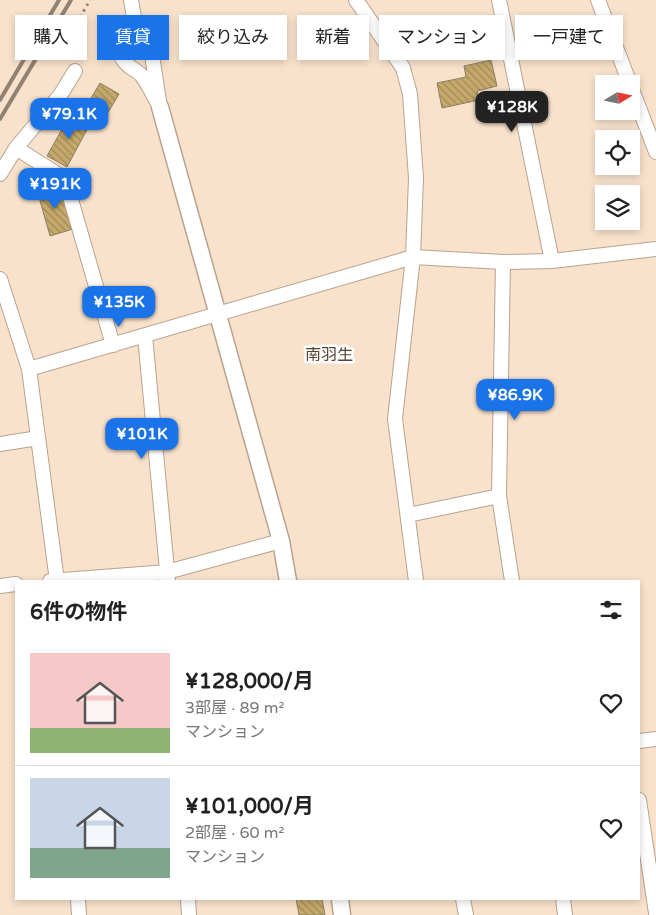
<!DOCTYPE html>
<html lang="ja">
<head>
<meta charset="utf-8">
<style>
  :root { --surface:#fff; --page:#f2f2f2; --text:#222; --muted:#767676; --line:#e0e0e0; --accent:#1a73e8 }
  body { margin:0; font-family:"Varela Round","Noto Sans JP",sans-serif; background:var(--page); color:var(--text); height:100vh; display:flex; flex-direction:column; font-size:19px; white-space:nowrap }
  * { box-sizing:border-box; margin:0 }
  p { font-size:16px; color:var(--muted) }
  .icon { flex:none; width:28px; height:28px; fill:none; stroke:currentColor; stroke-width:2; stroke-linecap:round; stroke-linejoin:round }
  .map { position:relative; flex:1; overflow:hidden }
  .drawer { position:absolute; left:15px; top:580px; width:625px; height:320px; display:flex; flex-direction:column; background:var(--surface); border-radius:0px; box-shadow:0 2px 8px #0003 }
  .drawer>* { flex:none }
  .guide { position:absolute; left:15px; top:15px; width:626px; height:45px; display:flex; gap:10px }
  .needle { width:32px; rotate:80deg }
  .tools { position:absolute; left:595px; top:75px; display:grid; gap:10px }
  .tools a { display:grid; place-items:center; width:45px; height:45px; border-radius:0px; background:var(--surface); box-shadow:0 2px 8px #0003; font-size:25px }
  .price { position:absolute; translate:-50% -42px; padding:0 11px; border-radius:10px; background:var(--accent); color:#fff; font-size:16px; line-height:32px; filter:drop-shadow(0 1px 2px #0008) }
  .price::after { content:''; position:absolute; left:50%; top:30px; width:15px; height:11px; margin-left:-8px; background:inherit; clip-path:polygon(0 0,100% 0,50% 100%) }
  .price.selected { background:#222; color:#fff }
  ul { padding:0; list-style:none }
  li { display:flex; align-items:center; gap:15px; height:125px; padding:0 15px }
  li+li { border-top:1px solid var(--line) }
  li span { display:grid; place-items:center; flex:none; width:140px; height:100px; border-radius:0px; color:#555 }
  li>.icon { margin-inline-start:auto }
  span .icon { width:60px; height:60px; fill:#fffc; stroke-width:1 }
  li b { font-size:21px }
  h2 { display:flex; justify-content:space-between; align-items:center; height:60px; padding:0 15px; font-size:21px }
  .tag { padding:0 18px; border-radius:0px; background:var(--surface); box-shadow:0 2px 8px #0003; font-size:18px; line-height:45px }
  .tag.selected { background:var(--accent); color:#fff }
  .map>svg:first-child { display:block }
  .building { fill:url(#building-back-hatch); stroke:#8b8067 }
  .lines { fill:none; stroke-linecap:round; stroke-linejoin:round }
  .minor-casing { stroke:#b8a38e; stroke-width:16 }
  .tertiary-casing { stroke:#b8a38e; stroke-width:19 }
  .path { stroke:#958576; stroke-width:3; stroke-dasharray:2.5 4; stroke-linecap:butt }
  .minor { stroke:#fff; stroke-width:14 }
  .tertiary { stroke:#fff; stroke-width:16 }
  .rail { stroke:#918273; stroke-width:4 }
  .labels { text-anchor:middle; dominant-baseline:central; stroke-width:5; stroke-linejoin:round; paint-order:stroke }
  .quarter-label { font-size:16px; fill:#574533; stroke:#fff }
</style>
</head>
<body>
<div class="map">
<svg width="656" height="915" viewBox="0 0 656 915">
  <defs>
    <pattern id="building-back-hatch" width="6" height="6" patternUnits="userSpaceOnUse" patternTransform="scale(1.25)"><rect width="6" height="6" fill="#c5a96b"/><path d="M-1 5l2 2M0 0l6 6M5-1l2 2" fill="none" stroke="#a08957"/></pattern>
  </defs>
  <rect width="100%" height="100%" fill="#f8e2cc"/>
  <path class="building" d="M491 60 497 86 477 91 479 100 442 108 437 83 466 77 464 66Z
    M100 83 119 94 100 126 81 115Z
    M71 113 90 124 67 167 47 156Z
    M60 184 73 229 50 236 37 190Z
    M296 899H322L325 915H299Z"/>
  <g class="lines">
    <defs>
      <path id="minor" d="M131 0 135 23
        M356 0 403 68 410 94 416 178 413 257 395 419 416 581
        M499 0 552 261
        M598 0 630 84
        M135 23 147 28 154 41 153 62 160 107C154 97 149 85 142 76 137 70 129 68 124 61 113 47 119 30 135 23Z
        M631 87 656 152
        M16 148 61 94 75 71
        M0 174 16 148 65 179 113 345
        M503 262 499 496 512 581
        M0 279 29 369 57 581
        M145 336 168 581
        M29 369 413 257 503 262 552 261 656 249
        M0 444 38 438
        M408 515 499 496
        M50 581 167 572 281 541
        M0 586 16 584
        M639 741 656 739
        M639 800 656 913
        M78 899 79 915
        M188 899 189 915
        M463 899 466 915
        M563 899 565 915"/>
      <path id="tertiary" d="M160 107 281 541 288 581
        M340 899 342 915"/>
    </defs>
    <use href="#minor" class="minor-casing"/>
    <use href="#tertiary" class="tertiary-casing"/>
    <path class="path" d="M76 16 79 19 90 0"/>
    <use href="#minor" class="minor"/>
    <use href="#tertiary" class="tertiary"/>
    <path class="rail" d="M0 100 59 0
      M0 119 71 0"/>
  </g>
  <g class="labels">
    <g class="quarter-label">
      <text x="329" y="355">南羽生</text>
    </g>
  </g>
</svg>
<div class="tools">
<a><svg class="needle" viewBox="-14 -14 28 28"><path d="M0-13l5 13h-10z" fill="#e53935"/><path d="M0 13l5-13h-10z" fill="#767676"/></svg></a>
<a><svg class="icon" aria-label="locate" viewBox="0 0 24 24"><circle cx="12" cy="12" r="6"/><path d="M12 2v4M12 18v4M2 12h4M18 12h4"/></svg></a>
<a><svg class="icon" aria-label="layers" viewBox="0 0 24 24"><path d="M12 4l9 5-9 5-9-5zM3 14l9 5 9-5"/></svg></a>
</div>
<b class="price selected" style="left:512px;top:133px">¥128K</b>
<b class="price" style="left:69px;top:140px">¥79.1K</b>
<b class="price" style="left:55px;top:210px">¥191K</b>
<b class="price" style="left:119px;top:328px">¥135K</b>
<b class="price" style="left:515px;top:421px">¥86.9K</b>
<b class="price" style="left:142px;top:460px">¥101K</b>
<div class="guide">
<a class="tag">購入</a>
<a class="tag selected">賃貸</a>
<a class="tag">絞り込み</a>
<a class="tag">新着</a>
<a class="tag">マンション</a>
<a class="tag">一戸建て</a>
</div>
<section class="drawer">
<h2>6件の物件<svg class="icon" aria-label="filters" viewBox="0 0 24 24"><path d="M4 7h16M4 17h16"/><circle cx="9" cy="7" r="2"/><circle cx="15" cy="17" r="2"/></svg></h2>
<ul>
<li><span style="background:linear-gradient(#f6c9c9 75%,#8fb573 0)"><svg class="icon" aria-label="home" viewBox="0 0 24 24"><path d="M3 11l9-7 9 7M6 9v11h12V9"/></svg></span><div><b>¥128,000/月</b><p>3部屋 · 89 m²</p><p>マンション</p></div><svg class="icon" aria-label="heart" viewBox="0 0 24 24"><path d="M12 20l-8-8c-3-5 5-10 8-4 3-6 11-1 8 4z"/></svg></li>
<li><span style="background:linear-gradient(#c9d6e8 70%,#7fa58c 0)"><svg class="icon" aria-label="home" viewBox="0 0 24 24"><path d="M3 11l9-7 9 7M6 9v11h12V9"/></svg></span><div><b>¥101,000/月</b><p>2部屋 · 60 m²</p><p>マンション</p></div><svg class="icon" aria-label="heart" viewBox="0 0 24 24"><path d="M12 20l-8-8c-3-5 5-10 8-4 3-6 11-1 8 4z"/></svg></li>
</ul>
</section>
</div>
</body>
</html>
